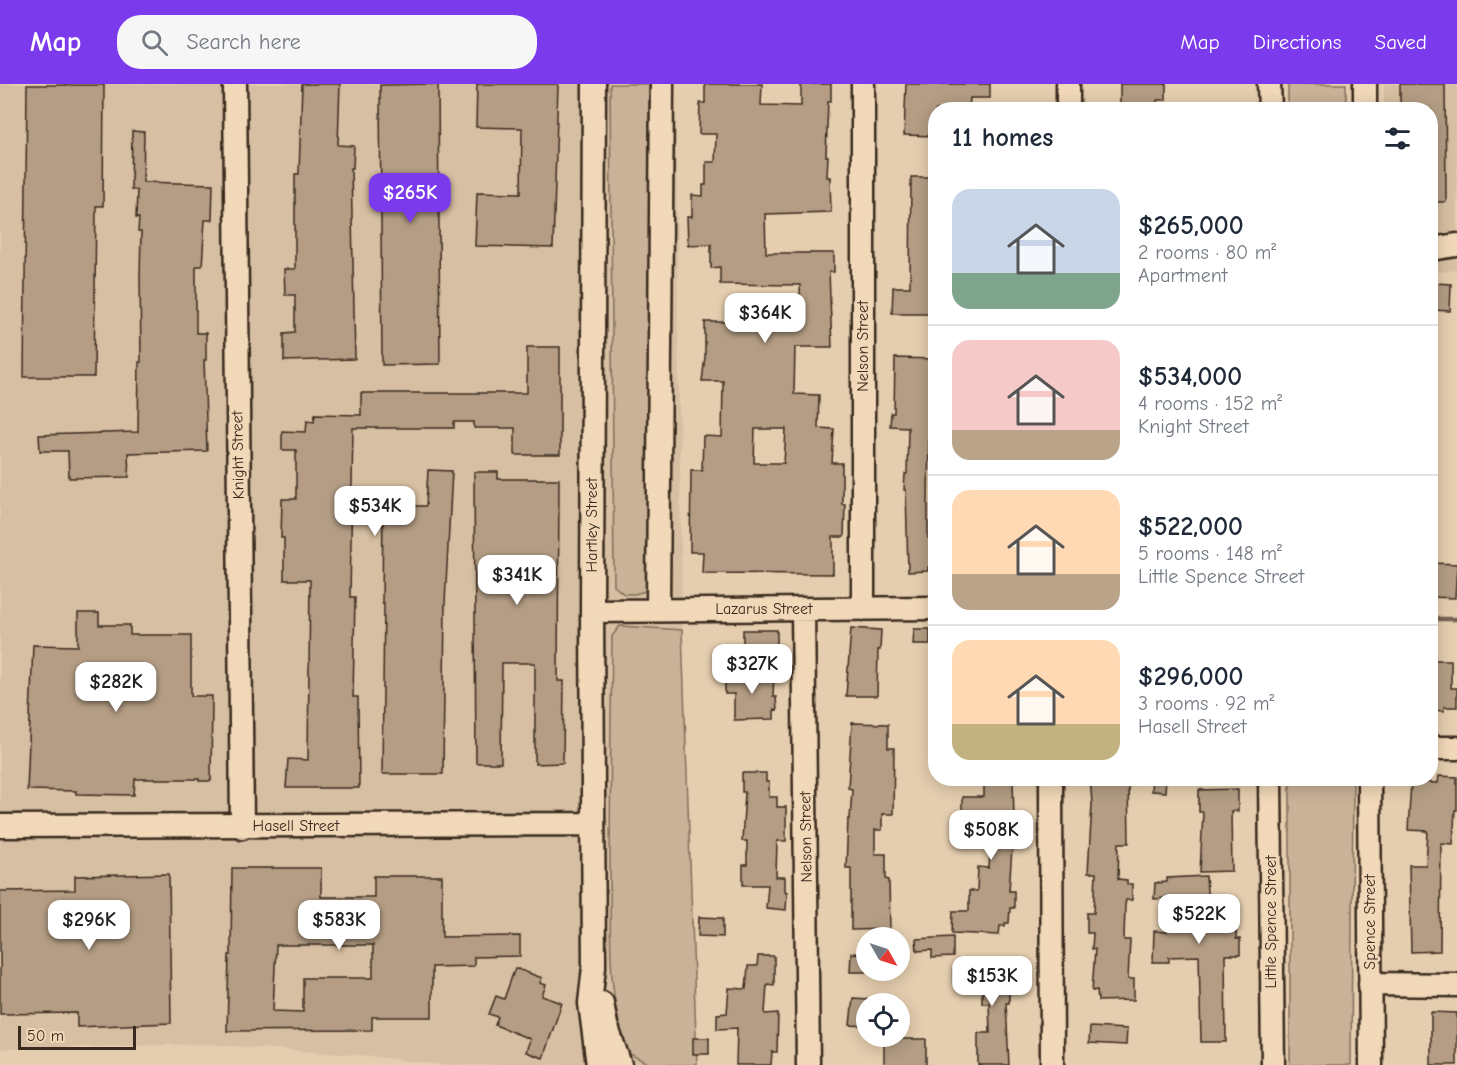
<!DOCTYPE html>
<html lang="en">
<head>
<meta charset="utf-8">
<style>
  :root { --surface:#fff; --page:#f6f6f7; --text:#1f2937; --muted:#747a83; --line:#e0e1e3; --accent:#7c3aed }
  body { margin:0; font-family:"Comic Neue",sans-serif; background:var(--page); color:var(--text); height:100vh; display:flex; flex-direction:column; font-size:22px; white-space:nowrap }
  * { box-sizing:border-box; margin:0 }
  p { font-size:20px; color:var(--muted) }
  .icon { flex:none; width:33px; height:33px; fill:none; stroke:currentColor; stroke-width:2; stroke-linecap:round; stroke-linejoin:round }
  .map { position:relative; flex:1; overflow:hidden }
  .panel { position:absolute; left:928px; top:18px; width:510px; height:684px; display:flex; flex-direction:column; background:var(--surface); border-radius:24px; box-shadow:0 3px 15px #0003 }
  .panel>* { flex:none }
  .needle { width:39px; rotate:129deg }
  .tools { position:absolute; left:856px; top:843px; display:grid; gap:12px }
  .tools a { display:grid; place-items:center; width:54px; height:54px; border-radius:50%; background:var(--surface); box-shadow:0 3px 15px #0003; font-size:30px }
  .scale { position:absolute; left:18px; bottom:15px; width:118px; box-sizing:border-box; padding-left:6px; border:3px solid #3b2a1e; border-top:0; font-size:16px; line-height:21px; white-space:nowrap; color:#3b2a1e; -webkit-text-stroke:4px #f0d8b8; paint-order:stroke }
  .price { position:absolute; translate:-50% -51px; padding:0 14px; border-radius:12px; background:#fff; color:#222; font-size:20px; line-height:39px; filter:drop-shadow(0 2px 3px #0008) }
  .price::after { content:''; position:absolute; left:50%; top:36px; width:18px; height:14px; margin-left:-9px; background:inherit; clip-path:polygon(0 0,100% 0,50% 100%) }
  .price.current { background:var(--accent); color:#fff }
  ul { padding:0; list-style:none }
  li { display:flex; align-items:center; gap:18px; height:150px; padding:0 24px }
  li+li { border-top:2px solid var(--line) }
  li span { display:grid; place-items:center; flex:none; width:168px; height:120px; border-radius:18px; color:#555 }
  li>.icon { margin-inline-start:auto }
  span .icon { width:72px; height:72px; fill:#fffc; stroke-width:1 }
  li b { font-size:26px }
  h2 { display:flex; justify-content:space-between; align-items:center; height:72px; padding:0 24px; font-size:26px }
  header { display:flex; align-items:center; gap:36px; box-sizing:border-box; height:84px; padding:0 30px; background:var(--accent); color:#fff }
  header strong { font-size:28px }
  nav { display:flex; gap:33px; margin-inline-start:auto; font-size:21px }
  .search { width:420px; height:54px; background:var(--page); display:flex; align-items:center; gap:15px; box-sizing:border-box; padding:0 21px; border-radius:24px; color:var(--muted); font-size:22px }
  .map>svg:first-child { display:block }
  .built { fill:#d6bfa2 }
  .green { fill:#c9b297; stroke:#826e5a; stroke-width:1.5 }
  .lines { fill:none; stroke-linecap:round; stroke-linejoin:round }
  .stream { stroke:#776452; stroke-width:4.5 }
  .building { fill:#b49d84; stroke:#3b2a1e; stroke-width:1.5; fill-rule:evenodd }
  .minor-casing { stroke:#3b2a1e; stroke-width:27 }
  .minor { stroke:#f0d8b8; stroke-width:22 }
  .labels { text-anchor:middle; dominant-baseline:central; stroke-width:5; stroke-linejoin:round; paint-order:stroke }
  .street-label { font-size:16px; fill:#3b2a1e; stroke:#f0d8b8 }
</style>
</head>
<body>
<header>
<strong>Map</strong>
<div class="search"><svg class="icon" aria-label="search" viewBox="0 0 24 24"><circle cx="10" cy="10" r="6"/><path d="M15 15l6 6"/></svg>Search here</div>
<nav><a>Map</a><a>Directions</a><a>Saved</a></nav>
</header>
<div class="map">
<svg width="1457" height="981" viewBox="0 0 1457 981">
  <rect width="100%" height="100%" fill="#e5ceaf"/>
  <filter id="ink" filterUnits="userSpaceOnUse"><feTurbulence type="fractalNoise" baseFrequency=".0167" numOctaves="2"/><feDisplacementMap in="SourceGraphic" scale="12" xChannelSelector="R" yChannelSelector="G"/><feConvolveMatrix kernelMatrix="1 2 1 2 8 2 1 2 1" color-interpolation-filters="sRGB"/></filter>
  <g filter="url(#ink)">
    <path class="built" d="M0 0H675L682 546 697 981H444L370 972 206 960 0 965Z
      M1384 0H1457V186L1431 189V26L1384 25Z"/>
    <path class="green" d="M610 0H649L651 497 645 507 635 510H624L614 502Z
      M1288 0H1346V25H1288Z
      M620 542 682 546 697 981H651L628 969C606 911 611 846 610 784 610 707 611 629 612 552Z
      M1290 695H1353L1351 981H1290Z"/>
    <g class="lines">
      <path class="stream" d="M1431 535H1457"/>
    </g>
    <path class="building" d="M302 0H340L338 61 354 62 353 84H351L355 275 284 277V249L295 248V211H285L284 185H295V90H299Z
      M438 0 440 280 382 281 380 1Z
      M477 0H558L553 164 475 162 477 108 521 109 522 44 476 43Z
      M705 0H762L761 21 801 22V0H831V17H828L826 72H828L827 93H830L831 128 765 130 766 169H834V188H829L832 263H795L794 310 819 311 818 344 834 345 832 379H842V420H845L844 453H833V490L702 489 703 468H690L691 386H702L703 352 722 353 723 297H702L705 273V238H766V246H801L800 201 720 200V183L711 184V160L688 161 687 133H692V111L703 112V101H706V78H715L716 50H699L700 19H705ZM755 345H786L784 379H754Z
      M906 0H990V14H970L969 26H936L934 52 904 51Z
      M1120 0H1166V16H1157V26H1120Z
      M1400 0H1445L1446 118H1431V26H1400Z
      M27 1H104L103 122H96L94 293H24Z
      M132 47 144 48 143 98 213 100 212 136H205L202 182H196V249H206V276H204L207 367 128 369 129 393 69 394 68 367H40L39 351 138 348 139 278H141L140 193 141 148H138L139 134H136L137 106H131Z
      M911 93H936V229H892L893 203H910Z
      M1434 199 1451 200 1450 227 1433 226Z
      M527 263H560V371H515V344H474V338H454V344H353L350 513H355L353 613H358L359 704H286L288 675 308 676 310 496H284V454H281L282 415H296V366H282V347L306 348 307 336 314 337 315 330 361 331V309H527Z
      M895 274 936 275V343H929L928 422V454L936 453V483H928V487L908 488 906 406H904L905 390H907L908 343 890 342 891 329H894Z
      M428 386 452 387 445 519 443 690H382L384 519H382L383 422H426Z
      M474 388H498V395H559L558 597H564L563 679 535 680V579H502L501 679H476Z
      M1431 479 1457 480 1455 514 1431 513Z
      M78 529H99V541H130V551H191V612H212L211 697H199V695H135L134 711 76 710V707L27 706 33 561 78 562Z
      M851 544 881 546 880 566H878L877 612H846Z
      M914 545H930V560H913Z
      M743 546H777V562H743Z
      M1431 576H1451V604H1457V623H1444V627L1431 626Z
      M725 589H774L773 613H776L777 626 774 625V635L734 636V610H725Z
      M852 639 888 640V664H894L893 730H882V746H875V770H886V795L889 796 890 845 851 846V784H846L848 735H850L852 705 848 704Z
      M742 689H766V698H769V713H777V723H786V757H777L776 793H785V807L787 808 786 826 766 824 768 801H743V781H747V757H742L745 708H742Z
      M1439 692 1457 693V726H1455L1453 760 1441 759 1440 867 1411 868 1409 781H1426L1428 747 1408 746 1411 698 1438 699Z
      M984 694H1013L1014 737 1009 807H1014V824H1010L1009 839H1005V842H1000L999 851 952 849 953 827H969V807H977L978 783 989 784 991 755 979 754 980 730H962V713H984Z
      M1090 694H1128L1129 759H1119L1118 795 1127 796V800H1132V816H1126L1125 821 1124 856H1130L1128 895H1134V916L1098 917 1097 906 1092 907 1095 865H1092L1093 849H1087V829H1094L1096 789H1088L1092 720Z
      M1152 694H1166L1165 708 1151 707Z
      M1238 705V727H1231L1232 787 1200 788 1203 728H1199V706Z
      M232 784H321V813H374V792H442V853L520 852V872L474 873V882L432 883V933H372V946L227 947 229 871H231ZM276 861H373V894H303V928L273 927Z
      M169 790 171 939 77 943V929L0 930V807L75 806V792Z
      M1206 792 1208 823H1237L1236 855H1240V871H1225L1226 958H1201L1199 872 1169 873V878H1153L1154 847 1167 848V814L1154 815 1155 799 1167 798V794Z
      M699 833 723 834V853L698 852Z
      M953 853V873L932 874V866L917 867 916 855Z
      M851 869 867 870V888H850Z
      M758 872H774V901L767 900 765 930 778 929 777 968H772L771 981H736L737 944 717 945V930L727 929 729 904 746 905 748 882H757Z
      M981 876H1015V893H1012V898H1009V919H1006L1009 981H978V949H990L989 919H982V898H953V885H981Z
      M515 884 542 894 540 899 546 901 542 912 562 919 543 974 526 968 530 955 495 941 498 933 489 930 496 912 504 915Z
      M853 914 867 915V942L850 941Z
      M1431 928 1457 929V981H1431Z
      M1090 943 1127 945 1126 961 1089 959Z
      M693 954H709V970H693Z
      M884 955H926V981H884Z"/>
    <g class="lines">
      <defs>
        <path id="minor" d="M235 0 242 743
          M594 0 592 527 594 883 590 919 598 981
          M1068 0V26
          M1269 0 1270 26
          M1365 0V26
          M1431 165 1457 161
          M803 525 808 981
          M863 525V0
          M658 526 662 0
          M592 527 936 524
          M1431 664H1457
          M1051 694 1052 981
          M1270 694 1273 981
          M1369 694 1371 981
          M0 742 593 740
          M1370 900 1457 901
          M602 919 606 941 620 981"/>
      </defs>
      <use href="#minor" class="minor-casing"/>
      <use href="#minor" class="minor"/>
    </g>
  </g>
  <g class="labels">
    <g class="street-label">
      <text transform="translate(863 262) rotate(-90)">Nelson Street</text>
      <text transform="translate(238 371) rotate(-91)">Knight Street</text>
      <text transform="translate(592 441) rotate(-90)">Hartley Street</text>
      <text x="764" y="525">Lazarus Street</text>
      <text x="296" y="742">Hasell Street</text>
      <text transform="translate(806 753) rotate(-91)">Nelson Street</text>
      <text transform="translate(1271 838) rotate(-90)">Little Spence Street</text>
      <text transform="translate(1370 838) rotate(-90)">Spence Street</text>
    </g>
  </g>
</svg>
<div class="tools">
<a><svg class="needle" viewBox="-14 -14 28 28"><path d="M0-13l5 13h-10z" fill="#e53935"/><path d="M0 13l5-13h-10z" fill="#747a83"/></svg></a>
<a><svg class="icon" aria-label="locate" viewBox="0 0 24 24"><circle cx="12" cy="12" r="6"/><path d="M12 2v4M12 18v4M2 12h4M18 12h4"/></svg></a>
</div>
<div class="scale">50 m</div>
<b class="price current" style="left:410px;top:140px">$265K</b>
<b class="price" style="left:765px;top:260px">$364K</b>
<b class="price" style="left:375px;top:453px">$534K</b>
<b class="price" style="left:517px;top:522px">$341K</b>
<b class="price" style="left:752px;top:611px">$327K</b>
<b class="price" style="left:116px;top:629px">$282K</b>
<b class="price" style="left:991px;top:777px">$508K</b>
<b class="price" style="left:1199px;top:861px">$522K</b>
<b class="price" style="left:89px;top:867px">$296K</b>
<b class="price" style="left:339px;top:867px">$583K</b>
<b class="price" style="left:992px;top:923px">$153K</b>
<section class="panel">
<h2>11 homes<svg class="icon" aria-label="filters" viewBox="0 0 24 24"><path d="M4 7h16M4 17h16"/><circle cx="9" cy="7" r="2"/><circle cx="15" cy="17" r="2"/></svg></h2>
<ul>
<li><span style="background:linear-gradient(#c9d6e8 70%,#7fa58c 0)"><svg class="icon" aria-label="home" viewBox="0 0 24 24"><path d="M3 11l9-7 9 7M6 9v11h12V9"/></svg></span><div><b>$265,000</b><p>2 rooms · 80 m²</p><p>Apartment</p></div></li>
<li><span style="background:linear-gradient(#f6c9c9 75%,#b9a48a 0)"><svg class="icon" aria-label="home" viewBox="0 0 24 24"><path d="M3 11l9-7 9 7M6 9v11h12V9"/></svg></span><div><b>$534,000</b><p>4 rooms · 152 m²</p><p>Knight Street</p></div></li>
<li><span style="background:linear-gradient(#ffd9b3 70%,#b9a48a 0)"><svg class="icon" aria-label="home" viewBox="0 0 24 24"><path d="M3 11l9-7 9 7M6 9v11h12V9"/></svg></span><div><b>$522,000</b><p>5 rooms · 148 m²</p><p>Little Spence Street</p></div></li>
<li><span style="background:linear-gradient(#ffd9b3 70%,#c2b280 0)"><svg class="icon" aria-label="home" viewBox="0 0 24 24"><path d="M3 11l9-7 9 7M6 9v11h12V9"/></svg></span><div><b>$296,000</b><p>3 rooms · 92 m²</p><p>Hasell Street</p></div></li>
</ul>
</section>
</div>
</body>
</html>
